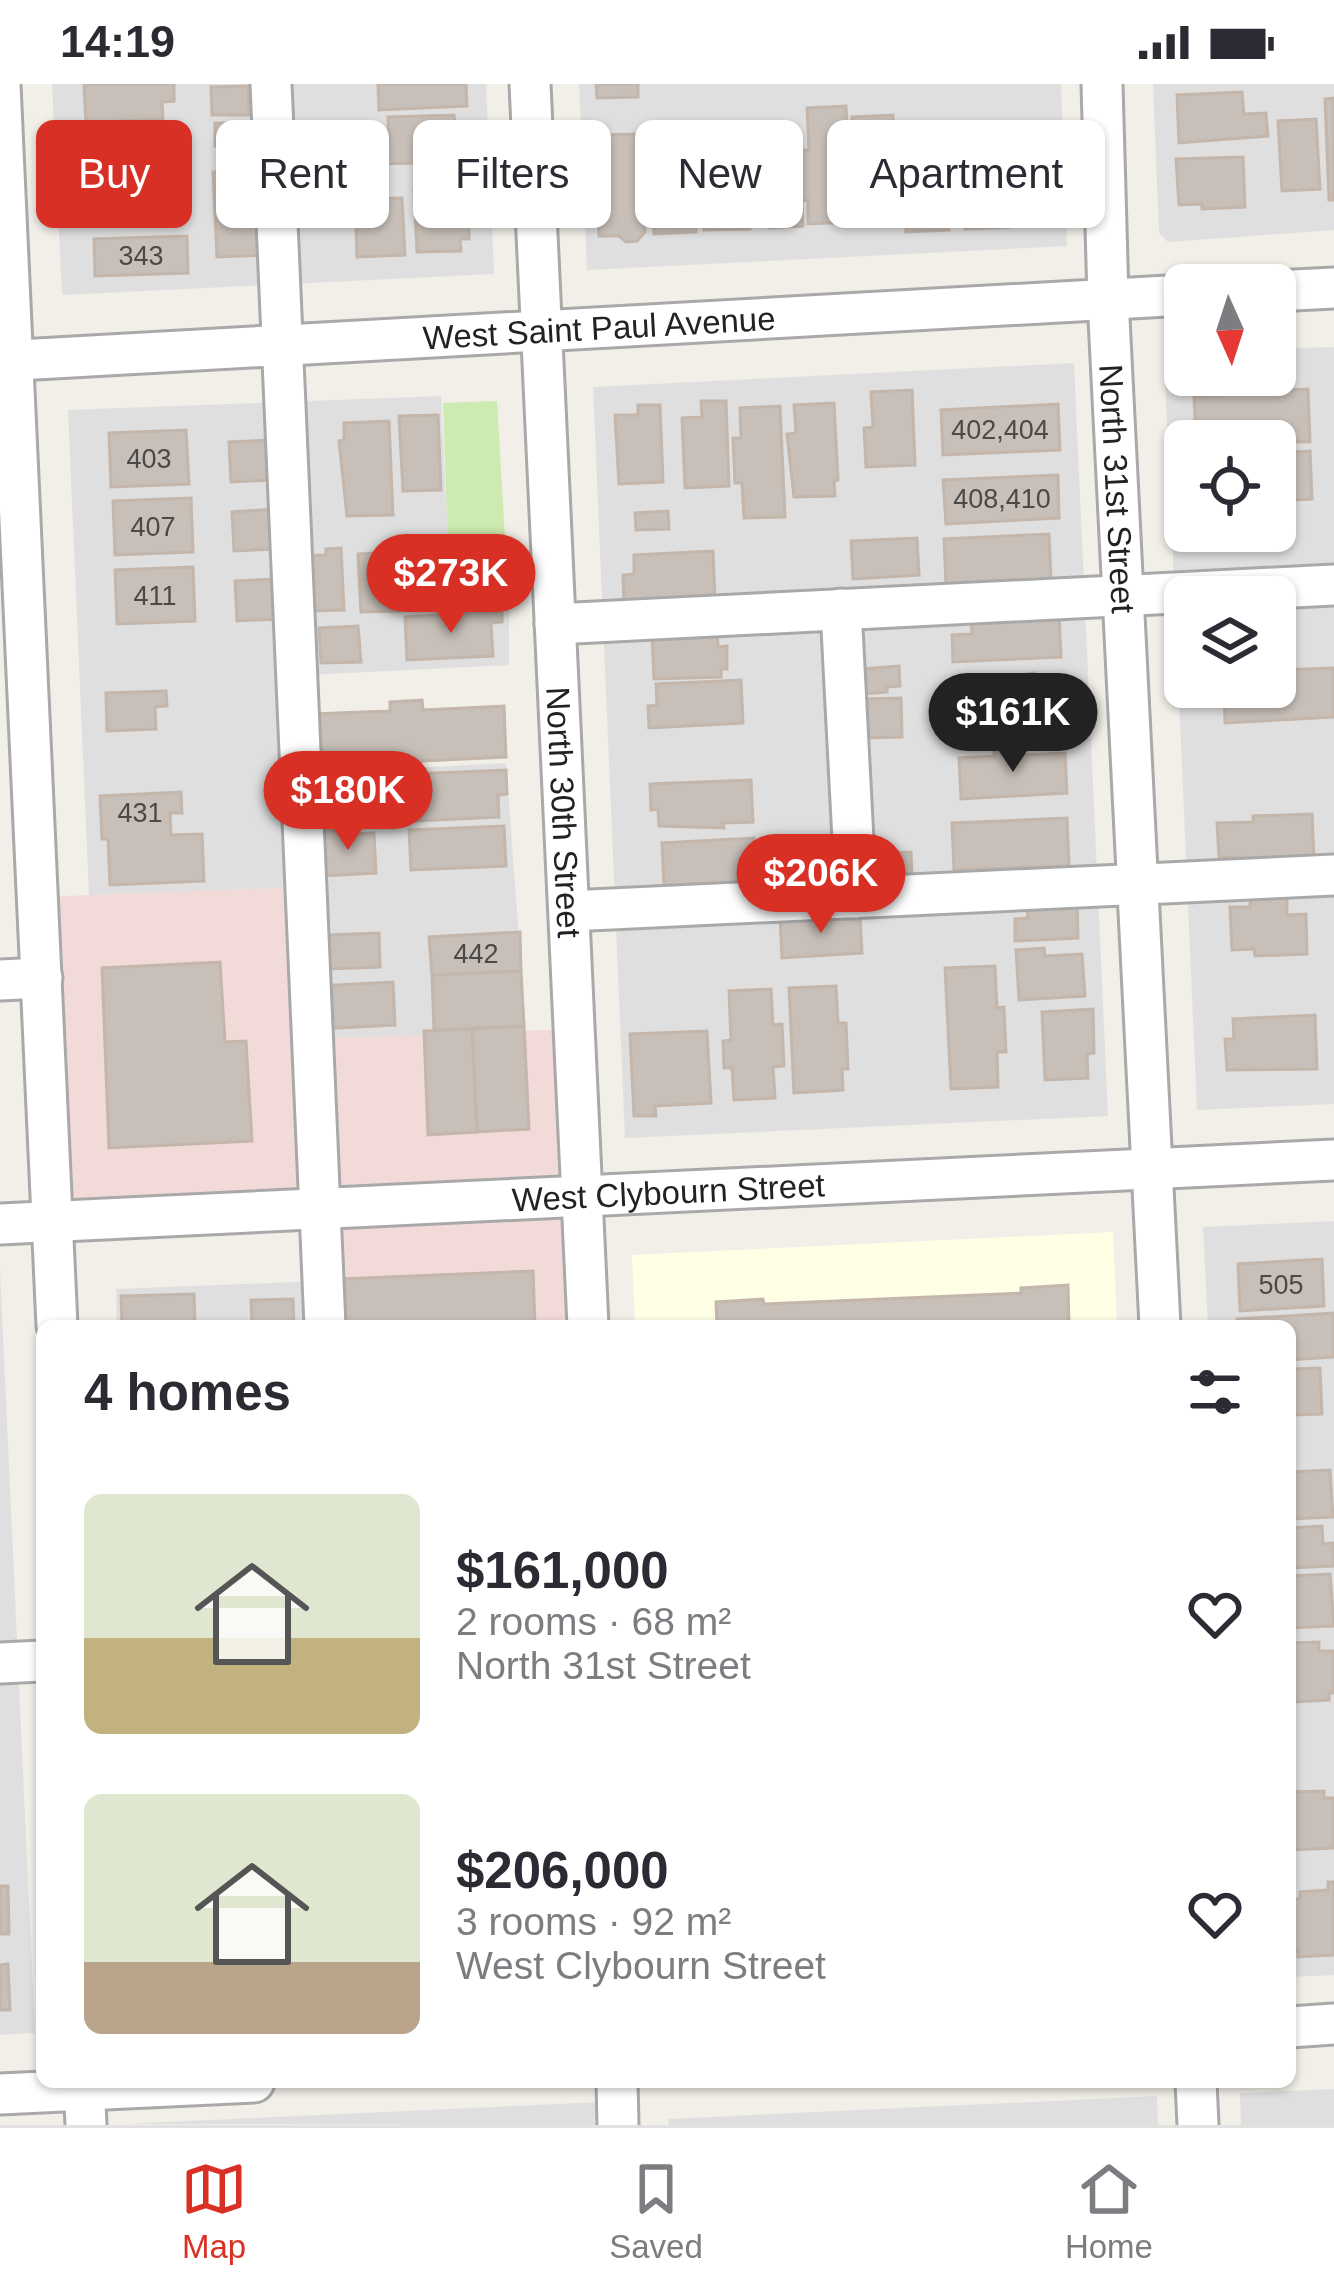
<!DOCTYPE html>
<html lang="en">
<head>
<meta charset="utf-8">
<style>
  :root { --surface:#fff; --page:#f7f7f7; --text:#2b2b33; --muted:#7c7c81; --line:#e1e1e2; --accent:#d93025 }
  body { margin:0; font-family:Arial,sans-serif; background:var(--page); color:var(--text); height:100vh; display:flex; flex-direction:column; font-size:45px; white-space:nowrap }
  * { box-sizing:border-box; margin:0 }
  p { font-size:39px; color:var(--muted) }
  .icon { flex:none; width:66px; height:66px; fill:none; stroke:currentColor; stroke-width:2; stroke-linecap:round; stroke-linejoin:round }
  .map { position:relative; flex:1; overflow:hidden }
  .side { position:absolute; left:36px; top:1236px; width:1260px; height:768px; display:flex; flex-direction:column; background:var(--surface); border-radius:18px; box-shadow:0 3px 9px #0004 }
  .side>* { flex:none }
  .guide { position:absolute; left:36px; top:36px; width:1263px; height:108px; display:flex; gap:24px }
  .needle { width:78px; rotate:177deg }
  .tools { position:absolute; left:1164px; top:180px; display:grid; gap:24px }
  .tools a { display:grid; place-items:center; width:132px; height:132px; border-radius:18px; background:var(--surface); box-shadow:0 3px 9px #0004; font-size:60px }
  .price { position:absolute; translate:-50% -102px; padding:0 27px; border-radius:42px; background:var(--accent); color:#fff; font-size:39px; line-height:78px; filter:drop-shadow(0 3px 6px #0008) }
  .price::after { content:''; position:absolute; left:50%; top:72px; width:36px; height:27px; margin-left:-18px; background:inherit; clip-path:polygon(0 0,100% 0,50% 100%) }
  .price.selected { background:#222; color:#fff }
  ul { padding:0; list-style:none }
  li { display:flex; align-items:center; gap:36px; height:300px; padding:0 48px }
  li span { display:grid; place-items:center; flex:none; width:336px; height:240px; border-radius:18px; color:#555 }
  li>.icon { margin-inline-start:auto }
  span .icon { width:144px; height:144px; fill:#fffc; stroke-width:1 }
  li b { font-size:51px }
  h2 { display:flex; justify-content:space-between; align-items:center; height:144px; padding:0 48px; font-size:51px }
  .chip { padding:0 42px; border-radius:18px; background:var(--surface); box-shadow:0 3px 9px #0004; font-size:42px; line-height:108px }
  .chip.selected { background:var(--accent); color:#fff }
  .status { display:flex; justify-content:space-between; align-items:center; height:84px; padding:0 60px; background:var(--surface); direction:ltr }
  .status svg { height:33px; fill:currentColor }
  .tab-bar { display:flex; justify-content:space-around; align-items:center; height:168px; border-top:3px solid var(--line); background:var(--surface); font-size:33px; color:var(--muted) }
  .tab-bar a { display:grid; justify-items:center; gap:6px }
  .tab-bar .selected { color:var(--accent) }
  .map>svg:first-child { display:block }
  .residential { fill:#e0dfdf; fill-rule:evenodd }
  .commercial { fill:#f2dad9 }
  .education { fill:#ffffe5 }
  .grass { fill:#cdebb0 }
  .building { fill:#c7bfb8; stroke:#c4b6ab; stroke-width:3 }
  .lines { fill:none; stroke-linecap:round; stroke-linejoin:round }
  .minor-casing { stroke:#a9a9a9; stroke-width:45 }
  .minor { stroke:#fff; stroke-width:39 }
  .labels { text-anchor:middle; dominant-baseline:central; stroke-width:9; stroke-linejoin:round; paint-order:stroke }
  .number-label { font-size:27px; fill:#4b4948 }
  .street-label { font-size:33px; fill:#222; stroke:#fff }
</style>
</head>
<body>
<div class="status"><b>14:19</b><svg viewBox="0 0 49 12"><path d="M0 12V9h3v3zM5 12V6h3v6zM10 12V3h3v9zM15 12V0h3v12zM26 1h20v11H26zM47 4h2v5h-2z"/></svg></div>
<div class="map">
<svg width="1334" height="2041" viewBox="0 0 1334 2041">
  <rect width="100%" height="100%" fill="#f2efe9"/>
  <path class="residential" d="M52 0H486L494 190 62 211Z
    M579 0H1061L1067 162 587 186Z
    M1153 0H1334V146L1168 158 1159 149Z
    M1334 263V1020L1197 1026 1164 271 1185 270V291H1275V265ZM1185 357H1275V447H1185ZM1185 513H1275V603H1185Z
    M1074 279 1108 1032 625 1054 593 303Z
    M441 312 451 524 509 522V581L308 591 315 689 506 679 526 947 312 955 305 803 89 811 68 326Z
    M1334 1137V1891L1290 1893V1242H1208L1203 1143Z
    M0 1186 35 1949 0 1951Z
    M323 1197 325 1242H117L116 1205Z
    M1334 2005V2041H1241L1240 2009Z
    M1157 2012 1158 2041H669L668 2035Z
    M601 2018 602 2041 124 2040Z"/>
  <path class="commercial" d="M306 803 313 955 574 945 588 1242H325L320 1127 51 1137 39 813Z"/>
  <path class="education" d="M1113 1148 1117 1242H635L632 1171Z"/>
  <path class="grass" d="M497 317 509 522 450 524 443 319Z"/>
  <path class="building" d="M84 0H174V17L162 18 163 35 86 39Z
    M378 0H466L467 22 379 26Z
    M596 0H638V13L597 14Z
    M248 2 249 31H212L211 3Z
    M1242 8 1244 30 1266 29 1268 52 1179 59 1177 11Z
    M1334 14V116H1329L1325 15Z
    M846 22 851 138 808 140V116L802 117 803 142 769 144 767 122H758L755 61 800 59 801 66H809L807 24Z
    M454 31 455 40 469 39 470 73H457L456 78 379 80 378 63 389 62 388 33Z
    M893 31 898 138 865 140V132L856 133 852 33Z
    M1316 35 1320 105 1282 107 1278 37Z
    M215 39H250V62H215Z
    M166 47V51H173V68L167 69V85L91 87 90 50Z
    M1054 48 1055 67H1062L1064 105 1056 106 1057 128 1010 130 1011 143 965 145 958 86 964 85 962 52 989 50V57L1009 56V49Z
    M639 50 645 148 637 157 626 158 619 152H599L598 135H589L587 88 595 87 593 51Z
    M693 58 695 100H701V85L732 84V72L747 71 750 145 704 146 703 134 695 135 696 148 654 150 651 59Z
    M1243 73 1245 123 1202 125V120L1179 121 1176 75Z
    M263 86 267 171 217 173 213 88Z
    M947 91 949 146 906 148 903 93Z
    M167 98 168 140 92 141 91 100Z
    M461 103V113H468L469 155H460L461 167 417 168 414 105Z
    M402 114 405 171 357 173 355 115Z
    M187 152 188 189 95 192 94 155Z
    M1308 305 1310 358 1196 357 1194 313 1222 312V308Z
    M912 306 915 381 866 383 864 344 873 343 871 308Z
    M701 317H726L729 402 685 404 682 334 702 333Z
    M834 319 838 396 834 397 835 412 794 413 787 350 796 349 794 321Z
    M1058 320 1060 366 943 371 941 326Z
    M638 321H660L663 398 619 400 615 331H638Z
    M780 322 785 433 744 434 742 399H735L733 354H741L740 324Z
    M438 331 441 406 403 407 399 332Z
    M389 337 393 431 347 432 339 357 344 356V339Z
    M186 346 189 400 111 403 109 349Z
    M271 356 273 396 231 398 229 358Z
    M1310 367 1312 415 1275 417V369Z
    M1058 391 1059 434 946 440 943 396Z
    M191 414 193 468 115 471 113 417Z
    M274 425 276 465 234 467 232 428Z
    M668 427 669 445 636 446 635 429Z
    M1049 450 1051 496 946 501 944 455Z
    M917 454 919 491 853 495 851 457Z
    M341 464 344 526 308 527 306 472 326 471V465Z
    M713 467 715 515 624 519 623 491 634 490V471Z
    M398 468 400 527 361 528 358 470Z
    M193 483 195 537 117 540 115 486Z
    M277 495 279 535 237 537 235 497Z
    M502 527V538L491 539 493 572 407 576 405 533Z
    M1059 530 1061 573 953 578 952 551 972 550 971 535Z
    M358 542 361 578 321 579 319 544Z
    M717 545 718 563 727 562V585H721V593L654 595 652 548Z
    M899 582 900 602 887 603V608L862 610 861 585Z
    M1334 584V633L1225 639 1224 603H1275V586Z
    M1035 589V598L1063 597 1065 642 968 647 966 598Z
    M741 596 743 639 649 644 648 622 657 621 656 600Z
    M166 607 167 622 155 623 156 645 107 647 106 609Z
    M901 614 902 653 866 654 865 615Z
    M422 616 423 626 504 622 506 673 315 682 313 630 390 627V618Z
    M1022 664V671L1065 669 1067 709 961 715 959 674 994 672V665Z
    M506 686 507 710 498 711 499 733 416 737 413 690Z
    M369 689 371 728H328L327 690Z
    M751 696 753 738 723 739 724 744 659 742 658 725 651 726 650 700Z
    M181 708 182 729H170L171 751 202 750 204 797 110 801 108 755H102L100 712Z
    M1312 730 1314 775 1219 773 1217 739 1253 738V732Z
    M1067 734 1069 782 954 786 952 739Z
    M504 742 506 782 411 786 409 746Z
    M349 746V750L374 749 376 789 323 792 322 747Z
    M754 754 756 797 664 802 662 759Z
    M911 768 912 792 873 795 871 770Z
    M1287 813V831L1306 830 1307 870 1255 872 1254 865 1232 866 1230 823H1250V815Z
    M1077 815 1078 854 1015 857V835L1028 834 1027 817Z
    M860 831 862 869 782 874 780 835Z
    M520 848 521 887 432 891 429 853Z
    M379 849 380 883 327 885 326 851Z
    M1044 864 1045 872 1082 870 1085 912 1019 916 1016 866Z
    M220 878 225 958 246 957 252 1057 109 1064 102 884Z
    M995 882 997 924 1004 923 1006 968H997L998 1003 951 1005 945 884Z
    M521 887 524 942 434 946 432 891Z
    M393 898 395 941 321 945 319 902Z
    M836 902 838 939H846L848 985H842L843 1006 794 1009 789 904Z
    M771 905 773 941 782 940 784 982 773 983 775 1014 734 1016 732 984H724L723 957 731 956 729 907Z
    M1093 925 1094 969 1087 970 1088 994 1045 996 1042 928Z
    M1315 931 1317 985 1227 986 1225 955H1234L1233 935Z
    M524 942 529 1045 477 1048 472 945Z
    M472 945 477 1048 428 1051 424 947Z
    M707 947 711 1019 655 1022 656 1032H634L630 950Z
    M1322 1175 1324 1222 1240 1227 1238 1180Z
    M533 1187 535 1242H344L342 1195Z
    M1068 1201 1069 1242H717L716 1218 763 1215 764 1220 1021 1209V1204Z
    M194 1210 195 1242H122L121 1212Z
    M293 1215 294 1242H252L251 1216Z
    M1334 1229V1273L1290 1276V1242H1237V1235Z
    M1320 1284 1322 1330 1290 1331V1285Z
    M1330 1386 1333 1433 1290 1435V1388Z
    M1322 1442 1323 1460 1334 1459V1482L1290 1484V1444Z
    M1330 1490 1334 1542 1290 1544V1492Z
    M1319 1558V1567H1334V1609H1329V1616L1294 1618 1290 1613V1559Z
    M1324 1707V1714H1334V1764L1290 1766V1708Z
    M1328 1798H1334V1871L1298 1873V1867H1290V1815H1300V1808L1328 1806Z
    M0 1802H8L9 1850H0Z
    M8 1880 10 1926H0V1881Z"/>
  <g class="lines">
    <defs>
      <g id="minor">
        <path d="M271 0 325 1242"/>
        <path id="s1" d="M530 0 588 1242"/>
        <path id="s2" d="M1102 0 1108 215 1160 1242"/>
        <path d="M0 1 57 1242"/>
        <path d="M1275 207 1334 204"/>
        <path id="s3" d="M0 277 1185 211"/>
        <path d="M841 525 856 814"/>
        <path d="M555 540 1334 501"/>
        <path d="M569 827 1334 791"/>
        <path d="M0 896 42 894"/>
        <path id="s4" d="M0 1140 1334 1076"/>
        <path d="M0 1579 42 1577"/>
        <path d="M1290 1943 1334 1940"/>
        <path d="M84 1998 86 2041"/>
        <path d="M617 1998 618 2041"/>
        <path d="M1196 1998 1198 2041"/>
        <path d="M0 2010 254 1998"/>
      </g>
    </defs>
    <use href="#minor" class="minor-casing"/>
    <use href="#minor" class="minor"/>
  </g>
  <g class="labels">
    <g class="number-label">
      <text x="141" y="172">343</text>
      <text x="1000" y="346">402,404</text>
      <text x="149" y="375">403</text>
      <text x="1002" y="415">408,410</text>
      <text x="153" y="443">407</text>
      <text x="155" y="512">411</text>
      <text x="140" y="729">431</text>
      <text x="476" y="870">442</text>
      <text x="1281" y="1201">505</text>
    </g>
    <g class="street-label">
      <text stroke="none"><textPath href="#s3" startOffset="600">West Saint Paul Avenue</textPath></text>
      <text stroke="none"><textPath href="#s2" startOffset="405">North 31st Street</textPath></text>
      <text stroke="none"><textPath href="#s1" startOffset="729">North 30th Street</textPath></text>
      <text stroke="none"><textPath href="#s4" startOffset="669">West Clybourn Street</textPath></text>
    </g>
  </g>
</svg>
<div class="tools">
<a><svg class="needle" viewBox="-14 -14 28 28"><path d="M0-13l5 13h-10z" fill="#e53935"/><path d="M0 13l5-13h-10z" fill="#7c7c81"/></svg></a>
<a><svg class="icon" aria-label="locate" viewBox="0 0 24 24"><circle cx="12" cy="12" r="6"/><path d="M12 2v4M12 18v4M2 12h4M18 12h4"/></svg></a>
<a><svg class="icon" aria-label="layers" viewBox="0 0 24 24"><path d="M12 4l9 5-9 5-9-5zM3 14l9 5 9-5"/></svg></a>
</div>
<b class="price" style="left:451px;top:552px">$273K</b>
<b class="price selected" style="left:1013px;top:691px">$161K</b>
<b class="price" style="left:348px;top:769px">$180K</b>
<b class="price" style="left:821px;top:852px">$206K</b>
<div class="guide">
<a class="chip selected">Buy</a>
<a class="chip">Rent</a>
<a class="chip">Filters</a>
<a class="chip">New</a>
<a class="chip">Apartment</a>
</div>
<section class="side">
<h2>4 homes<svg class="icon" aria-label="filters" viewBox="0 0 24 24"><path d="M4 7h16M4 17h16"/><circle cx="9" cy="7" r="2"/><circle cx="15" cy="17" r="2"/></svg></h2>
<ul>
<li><span style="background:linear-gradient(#dfe7d0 60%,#c2b280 0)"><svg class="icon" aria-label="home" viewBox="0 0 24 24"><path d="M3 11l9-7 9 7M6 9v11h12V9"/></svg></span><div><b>$161,000</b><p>2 rooms · 68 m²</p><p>North 31st Street</p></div><svg class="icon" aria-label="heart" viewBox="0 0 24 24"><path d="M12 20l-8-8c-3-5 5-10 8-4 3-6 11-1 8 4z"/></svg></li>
<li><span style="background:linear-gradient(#dfe7d0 70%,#b9a48a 0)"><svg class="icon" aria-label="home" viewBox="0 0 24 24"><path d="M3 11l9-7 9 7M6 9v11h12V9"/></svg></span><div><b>$206,000</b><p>3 rooms · 92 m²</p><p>West Clybourn Street</p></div><svg class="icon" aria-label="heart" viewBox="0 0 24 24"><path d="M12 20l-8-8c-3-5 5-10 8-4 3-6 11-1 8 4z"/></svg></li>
</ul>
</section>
</div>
<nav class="tab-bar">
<a class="selected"><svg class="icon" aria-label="map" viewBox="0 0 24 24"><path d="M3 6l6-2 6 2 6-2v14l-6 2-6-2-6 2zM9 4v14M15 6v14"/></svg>Map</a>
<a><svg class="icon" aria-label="saved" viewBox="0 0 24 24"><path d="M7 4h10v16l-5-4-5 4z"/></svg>Saved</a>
<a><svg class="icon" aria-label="home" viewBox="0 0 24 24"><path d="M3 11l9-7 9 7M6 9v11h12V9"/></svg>Home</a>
</nav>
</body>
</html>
